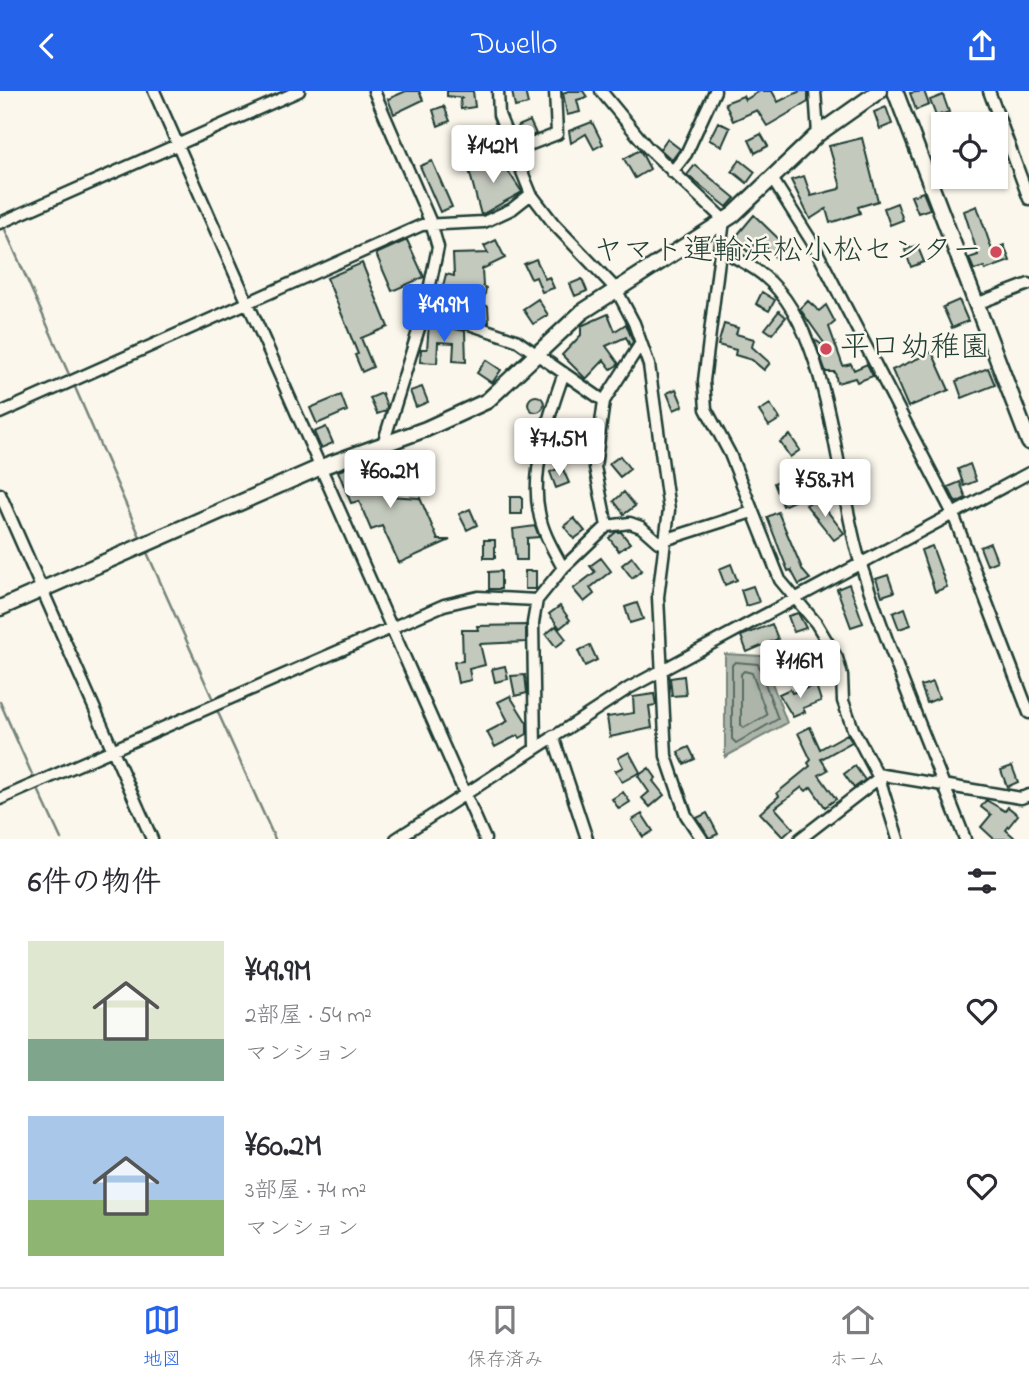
<!DOCTYPE html>
<html lang="ja">
<head>
<meta charset="utf-8">
<style>
  :root { --surface:#fff; --page:#f7f7f7; --text:#2b2b33; --muted:#7c7c81; --line:#e1e1e2; --accent:#2563eb }
  body { margin:0; font-family:"Indie Flower","Klee One",sans-serif; background:var(--page); color:var(--text); height:100vh; display:flex; flex-direction:column; font-size:26px; white-space:nowrap }
  * { box-sizing:border-box; margin:0 }
  p { font-size:23px; color:var(--muted) }
  .icon { flex:none; width:38px; height:38px; fill:none; stroke:currentColor; stroke-width:2; stroke-linecap:round; stroke-linejoin:round }
  .map { position:relative; height:748px; overflow:hidden }
  .details { display:flex; flex-direction:column; background:var(--surface); flex:1 }
  .details>* { flex:none }
  .buttons { position:absolute; left:931px; top:21px; display:grid; gap:14px }
  .buttons a { display:grid; place-items:center; width:77px; height:77px; border-radius:0px; background:var(--surface); box-shadow:0 2px 5px #0004; font-size:35px }
  .price { position:absolute; translate:-50% -60px; padding:0 16px; border-radius:7px; background:#fff; color:#222; font-size:23px; line-height:46px; filter:drop-shadow(0 2px 4px #0008) }
  .price::after { content:''; position:absolute; left:50%; top:42px; width:21px; height:16px; margin-left:-10px; background:inherit; clip-path:polygon(0 0,100% 0,50% 100%) }
  .price.on { background:var(--accent); color:#fff }
  ul { padding:0; list-style:none }
  li { display:flex; align-items:center; gap:21px; height:175px; padding:0 28px }
  li span { display:grid; place-items:center; flex:none; width:196px; height:140px; border-radius:0px; color:#555 }
  li>.icon { margin-inline-start:auto }
  span .icon { width:84px; height:84px; fill:#fffc; stroke-width:1 }
  li b { font-size:30px }
  h2 { display:flex; justify-content:space-between; align-items:center; height:84px; padding:0 28px; font-size:30px }
  header { display:flex; justify-content:space-between; align-items:center; height:91px; padding:0 28px; background:var(--accent); color:#fff; font-size:32px; font-weight:600 }
  .tab-bar { display:flex; justify-content:space-around; align-items:center; height:98px; border-top:2px solid var(--line); background:var(--surface); font-size:19px; color:var(--muted) }
  .tab-bar a { display:grid; justify-items:center; gap:4px }
  .tab-bar .on { color:var(--accent) }
  .map>svg:first-child { display:block }
  .water { fill:#adb4aa; stroke:#74847b; stroke-width:2 }
  .lines { fill:none; stroke-linecap:round; stroke-linejoin:round }
  .shore { stroke:#586d63; stroke-width:2 }
  .stream { stroke:#74847b; stroke-width:2.5 }
  .building { fill:#c4c9be; stroke:#1f3d34; stroke-width:2 }
  .street-casing { stroke:#1f3d34; stroke-width:15 }
  .secondary-casing { stroke:#1f3d34; stroke-width:19 }
  .street { stroke:#fbf7ec; stroke-width:10 }
  .secondary { stroke:#fbf7ec; stroke-width:14 }
  .poi-dot { fill:#d1495b; stroke:#fbf7ec; stroke-width:2.5 }
  .labels { text-anchor:middle; dominant-baseline:central; stroke-width:5; stroke-linejoin:round; paint-order:stroke }
  .poi-label { font-size:30px; fill:#1f3d34; stroke:#fbf7ec; text-anchor:end }
</style>
</head>
<body>
<header><svg class="icon" aria-label="back" viewBox="0 0 24 24"><path d="M15 5l-7 7 7 7"/></svg>Dwello<svg class="icon" aria-label="share" viewBox="0 0 24 24"><path d="M12 15V3M7 8l5-5 5 5M5 13v7h14v-7"/></svg></header>
<div class="map">
<svg width="1029" height="748" viewBox="0 0 1029 748">
  <rect width="100%" height="100%" fill="#fbf7ec"/>
  <filter id="ink" filterUnits="userSpaceOnUse"><feTurbulence type="fractalNoise" baseFrequency=".0143" numOctaves="2"/><feDisplacementMap in="SourceGraphic" scale="14" xChannelSelector="R" yChannelSelector="G"/><feConvolveMatrix kernelMatrix="1 2 1 2 8 2 1 2 1" color-interpolation-filters="sRGB"/></filter>
  <g filter="url(#ink)">
    <path class="water" d="M725 563 762 565 787 632 725 666Z"/>
    <g class="lines">
      <path class="shore" d="M735 571 758 573 778 628 736 652 732 648V574Z
        M744 580 752 582 767 624 744 637 741 634V583Z"/>
      <path class="stream" d="M3 134 71 288
        M74 294 141 448
        M145 457 214 611
        M0 611 34 688
        M216 617 275 748
        M36 694 61 748"/>
    </g>
    <path class="building" d="M406 0H419L423 9 394 23 388 8Z
      M447 0H473L475 16 461 18 460 8 463 7 447 5Z
      M512 0H525L528 13 515 16Z
      M568 0H583L587 6 577 9 580 21 567 24 563 2Z
      M760 0H772L778 11 800 0H808V11L767 35 757 19 733 30 725 12 743 5 745 9Z
      M924 0 929 14 916 19 910 2Z
      M943 4 949 21 936 25 930 9Z
      M444 15 450 30 438 35 433 19Z
      M886 16 892 33 880 38 874 21Z
      M530 30 536 43 523 48 518 35Z
      M592 31 603 53 594 58 586 43 571 52 569 40Z
      M718 31 730 37 722 55 709 49Z
      M761 43 768 55 755 62 749 49Z
      M862 47 878 110 858 116 860 122 830 132 826 118 810 128 791 89 804 85 811 105 839 98 841 96 829 55Z
      M667 48 680 58 672 69 660 58Z
      M640 59 650 78 635 87 624 68Z
      M500 68 522 101 481 124 469 79Z
      M740 69 755 81 747 92 732 80Z
      M432 70 452 116 440 121 420 75Z
      M695 74 735 107 727 116 687 84Z
      M923 101 930 118 918 122 911 105Z
      M897 112 903 129 890 134 884 117Z
      M977 115 992 159 1004 154 1010 170 985 179 984 176 974 179 969 167 978 164 964 120Z
      M754 124 786 155 775 166 759 149 748 161 734 148Z
      M407 149 424 186 392 200 376 163Z
      M496 149 505 167 482 178 483 195 486 197 483 214 488 215 489 232 438 215 446 183 454 185 453 163 488 162 484 155Z
      M917 154 924 171 911 176 905 159Z
      M536 168 545 188 549 186 554 197 542 201 536 186 531 188 524 173Z
      M362 172 388 236 361 247 373 276 362 281 355 264 358 263 327 187Z
      M582 188 587 200 575 205 570 193Z
      M762 201 775 209 769 220 756 213Z
      M538 208 548 224 533 233 523 218Z
      M959 209 968 230 952 237 943 216Z
      M808 210 819 220 826 214 835 231 829 236 843 275 851 273 854 279 867 273 873 285 857 291 855 287 837 292 835 281H826L814 248 829 259 800 218Z
      M779 220 786 226 772 243 765 238Z
      M608 223 615 240 626 233 633 251 630 255 626 246 606 255 619 273 611 278 604 269 586 288 562 264 581 244V235Z
      M429 233 465 240 466 271 453 270 454 252 438 251 437 272 420 271 421 258H427Z
      M724 233 738 237 736 243 754 248 752 256 770 272 764 279 752 269 735 264 736 259 718 254Z
      M932 261 949 299 908 316 892 279Z
      M486 269 501 279 492 292 477 282Z
      M988 277 995 294 962 307 956 290Z
      M422 296 428 311 416 316 410 300Z
      M676 298 683 315 674 319 667 302Z
      M382 302 387 315 386 320 377 323 370 307Z
      M341 304 347 320 317 333 310 317Z
      M528 313a8 8 0 1 1 16 0a8 8 0 1 1-16 0Z
      M770 313 780 328 769 335 759 320Z
      M573 332 581 335 570 368 554 362 559 349 565 352Z
      M326 336 333 352 321 357 314 341Z
      M790 344 800 359 790 366 780 351Z
      M380 365 387 382 380 384 389 405 420 407 438 449H450L399 472 382 435 371 439 359 410 351 412 338 380Z
      M620 365 630 378 620 386 609 373Z
      M970 373 976 390 964 395 958 378Z
      M562 376 569 392 556 397 550 381Z
      M813 377 823 391 813 398 803 384Z
      M785 387 794 410 783 415 774 392Z
      M960 391 966 407 956 412 948 396Z
      M624 401 635 415 624 423 614 410Z
      M510 406H522V423H510Z
      M817 407 844 442 834 449 806 414Z
      M470 418 477 434 467 439 459 423Z
      M778 421 803 480 810 488 799 494 791 479 788 480 767 426Z
      M574 427 585 440 574 448 564 435Z
      M535 435 539 446 527 447V469H516L513 438Z
      M616 441H621L630 452 619 460 609 447Z
      M484 449H495V467H484Z
      M990 452 997 470 987 474 980 456Z
      M932 455 947 496 935 501 921 459Z
      M632 466 642 479 632 487 622 474Z
      M601 467 611 480 590 497 594 503 584 511 573 498 595 481 590 475Z
      M731 473 737 489 725 494 719 478Z
      M501 480V498H489V481Z
      M525 480H536V498H525Z
      M888 484 894 501 882 505 876 488Z
      M849 493 863 532 851 536 837 498Z
      M753 495 759 511 746 515 741 499Z
      M637 512 643 528 630 532 625 516Z
      M560 515 570 529 560 537 549 523Z
      M905 517 911 534 899 538 893 522Z
      M798 522 806 537 794 541 788 525Z
      M772 533 778 548 747 561 741 545Z
      M526 534V551L480 553 485 574 469 578 471 589 458 592 454 571 463 570 462 539H478L477 535Z
      M556 535 566 548 556 556 546 543Z
      M590 554 597 569 585 575 578 560Z
      M801 559 807 575 795 580 789 564Z
      M505 575 508 588 495 591 492 578Z
      M525 584 527 602 515 605 511 585Z
      M684 585 686 604 672 605 670 587Z
      M933 591 939 607 927 612 921 595Z
      M816 594 821 610 803 617 805 621 793 626 779 603 790 598 792 602Z
      M654 603 656 614 649 615 652 637 610 646 607 626 634 622 633 606Z
      M510 605 527 632V643L520 647 518 644 495 656 487 641 508 630 498 611Z
      M810 636 820 658 847 643 852 651 821 668 828 679 819 684 836 708 825 716 811 696 806 700 802 696 775 717 793 737 783 746 760 722 779 705 777 702 810 675 808 672 811 669 798 642Z
      M689 656 695 668 684 673 678 661Z
      M629 661 640 681 622 691 615 680 623 676 618 667Z
      M855 675 865 689 854 697 844 683Z
      M1012 675 1018 691 1007 696 1001 679Z
      M649 677 656 687 653 690 664 704 650 716 642 707 649 701 638 685Z
      M623 701 630 711 619 718 612 708Z
      M986 709 1005 720 1008 716 1018 724 1006 739 1016 748H994L981 736 991 724 981 716Z
      M707 722 718 743 709 747 697 727Z
      M642 723 653 740 643 746 632 729Z"/>
    <g class="lines">
      <defs>
        <path id="street" d="M154 0 485 748
          M374 0 431 132 438 156 425 218 383 353
          M498 0 499 24 531 103 554 133 616 198 634 232 649 274 669 419 658 506 666 665 686 724 702 748
          M601 0 647 56 724 129 704 290 706 318 730 363 780 489 816 532 837 567 842 585 843 610 853 638 879 687 898 748
          M815 0 818 43
          M989 0 1029 108
          M513 60 557 43 555 0
          M672 81 686 63 715 0
          M773 89 812 151 953 423 1029 622
          M0 132 299 0
          M719 158C734 166 751 174 764 185 832 240 835 394 861 474 891 567 930 657 965 748
          M976 213 1029 193
          M425 218 516 249 604 310
          M0 322 422 134 484 131 512 118 531 103
          M0 403 152 748
          M607 435 595 376 604 310 641 252
          M563 477C554 460 542 441 539 421 530 380 550 321 564 282
          M553 645 587 748
          M535 656 533 532 537 509 563 477 607 435 630 432 641 436 658 451 752 421
          M877 683 1021 707 1029 704
          M0 708 444 514 478 506 537 509
          M396 748 629 597 1029 382
          M800 748 879 687"/>
        <path id="secondary" d="M895 0 1029 351
          M0 517 321 376 426 338 487 310 582 221 733 124 818 43 879 0"/>
      </defs>
      <use href="#street" class="street-casing"/>
      <use href="#secondary" class="secondary-casing"/>
      <use href="#street" class="street"/>
      <use href="#secondary" class="secondary"/>
    </g>
  </g>
  <g class="poi-dot">
    <circle cx="996" cy="161" r="7"/>
    <circle cx="826" cy="258" r="7"/>
  </g>
  <g class="labels">
    <g class="poi-label">
      <text x="982" y="161">ヤマト運輸浜松小松センター</text>
      <text x="840" y="258" text-anchor="start">平口幼稚園</text>
    </g>
  </g>
</svg>
<div class="buttons">
<a><svg class="icon" aria-label="locate" viewBox="0 0 24 24"><circle cx="12" cy="12" r="6"/><path d="M12 2v4M12 18v4M2 12h4M18 12h4"/></svg></a>
</div>
<b class="price" style="left:493px;top:94px">¥142M</b>
<b class="price on" style="left:444px;top:253px">¥49.9M</b>
<b class="price" style="left:559px;top:387px">¥71.5M</b>
<b class="price" style="left:390px;top:419px">¥60.2M</b>
<b class="price" style="left:825px;top:428px">¥58.7M</b>
<b class="price" style="left:800px;top:609px">¥116M</b>
</div>
<section class="details">
<h2>6件の物件<svg class="icon" aria-label="filters" viewBox="0 0 24 24"><path d="M4 7h16M4 17h16"/><circle cx="9" cy="7" r="2"/><circle cx="15" cy="17" r="2"/></svg></h2>
<ul>
<li><span style="background:linear-gradient(#dfe7d0 70%,#7fa58c 0)"><svg class="icon" aria-label="home" viewBox="0 0 24 24"><path d="M3 11l9-7 9 7M6 9v11h12V9"/></svg></span><div><b>¥49.9M</b><p>2部屋 · 54 m²</p><p>マンション</p></div><svg class="icon" aria-label="heart" viewBox="0 0 24 24"><path d="M12 20l-8-8c-3-5 5-10 8-4 3-6 11-1 8 4z"/></svg></li>
<li><span style="background:linear-gradient(#a9c7e8 60%,#8fb573 0)"><svg class="icon" aria-label="home" viewBox="0 0 24 24"><path d="M3 11l9-7 9 7M6 9v11h12V9"/></svg></span><div><b>¥60.2M</b><p>3部屋 · 74 m²</p><p>マンション</p></div><svg class="icon" aria-label="heart" viewBox="0 0 24 24"><path d="M12 20l-8-8c-3-5 5-10 8-4 3-6 11-1 8 4z"/></svg></li>
</ul>
</section>
<nav class="tab-bar">
<a class="on"><svg class="icon" aria-label="map" viewBox="0 0 24 24"><path d="M3 6l6-2 6 2 6-2v14l-6 2-6-2-6 2zM9 4v14M15 6v14"/></svg>地図</a>
<a><svg class="icon" aria-label="saved" viewBox="0 0 24 24"><path d="M7 4h10v16l-5-4-5 4z"/></svg>保存済み</a>
<a><svg class="icon" aria-label="home" viewBox="0 0 24 24"><path d="M3 11l9-7 9 7M6 9v11h12V9"/></svg>ホーム</a>
</nav>
</body>
</html>
